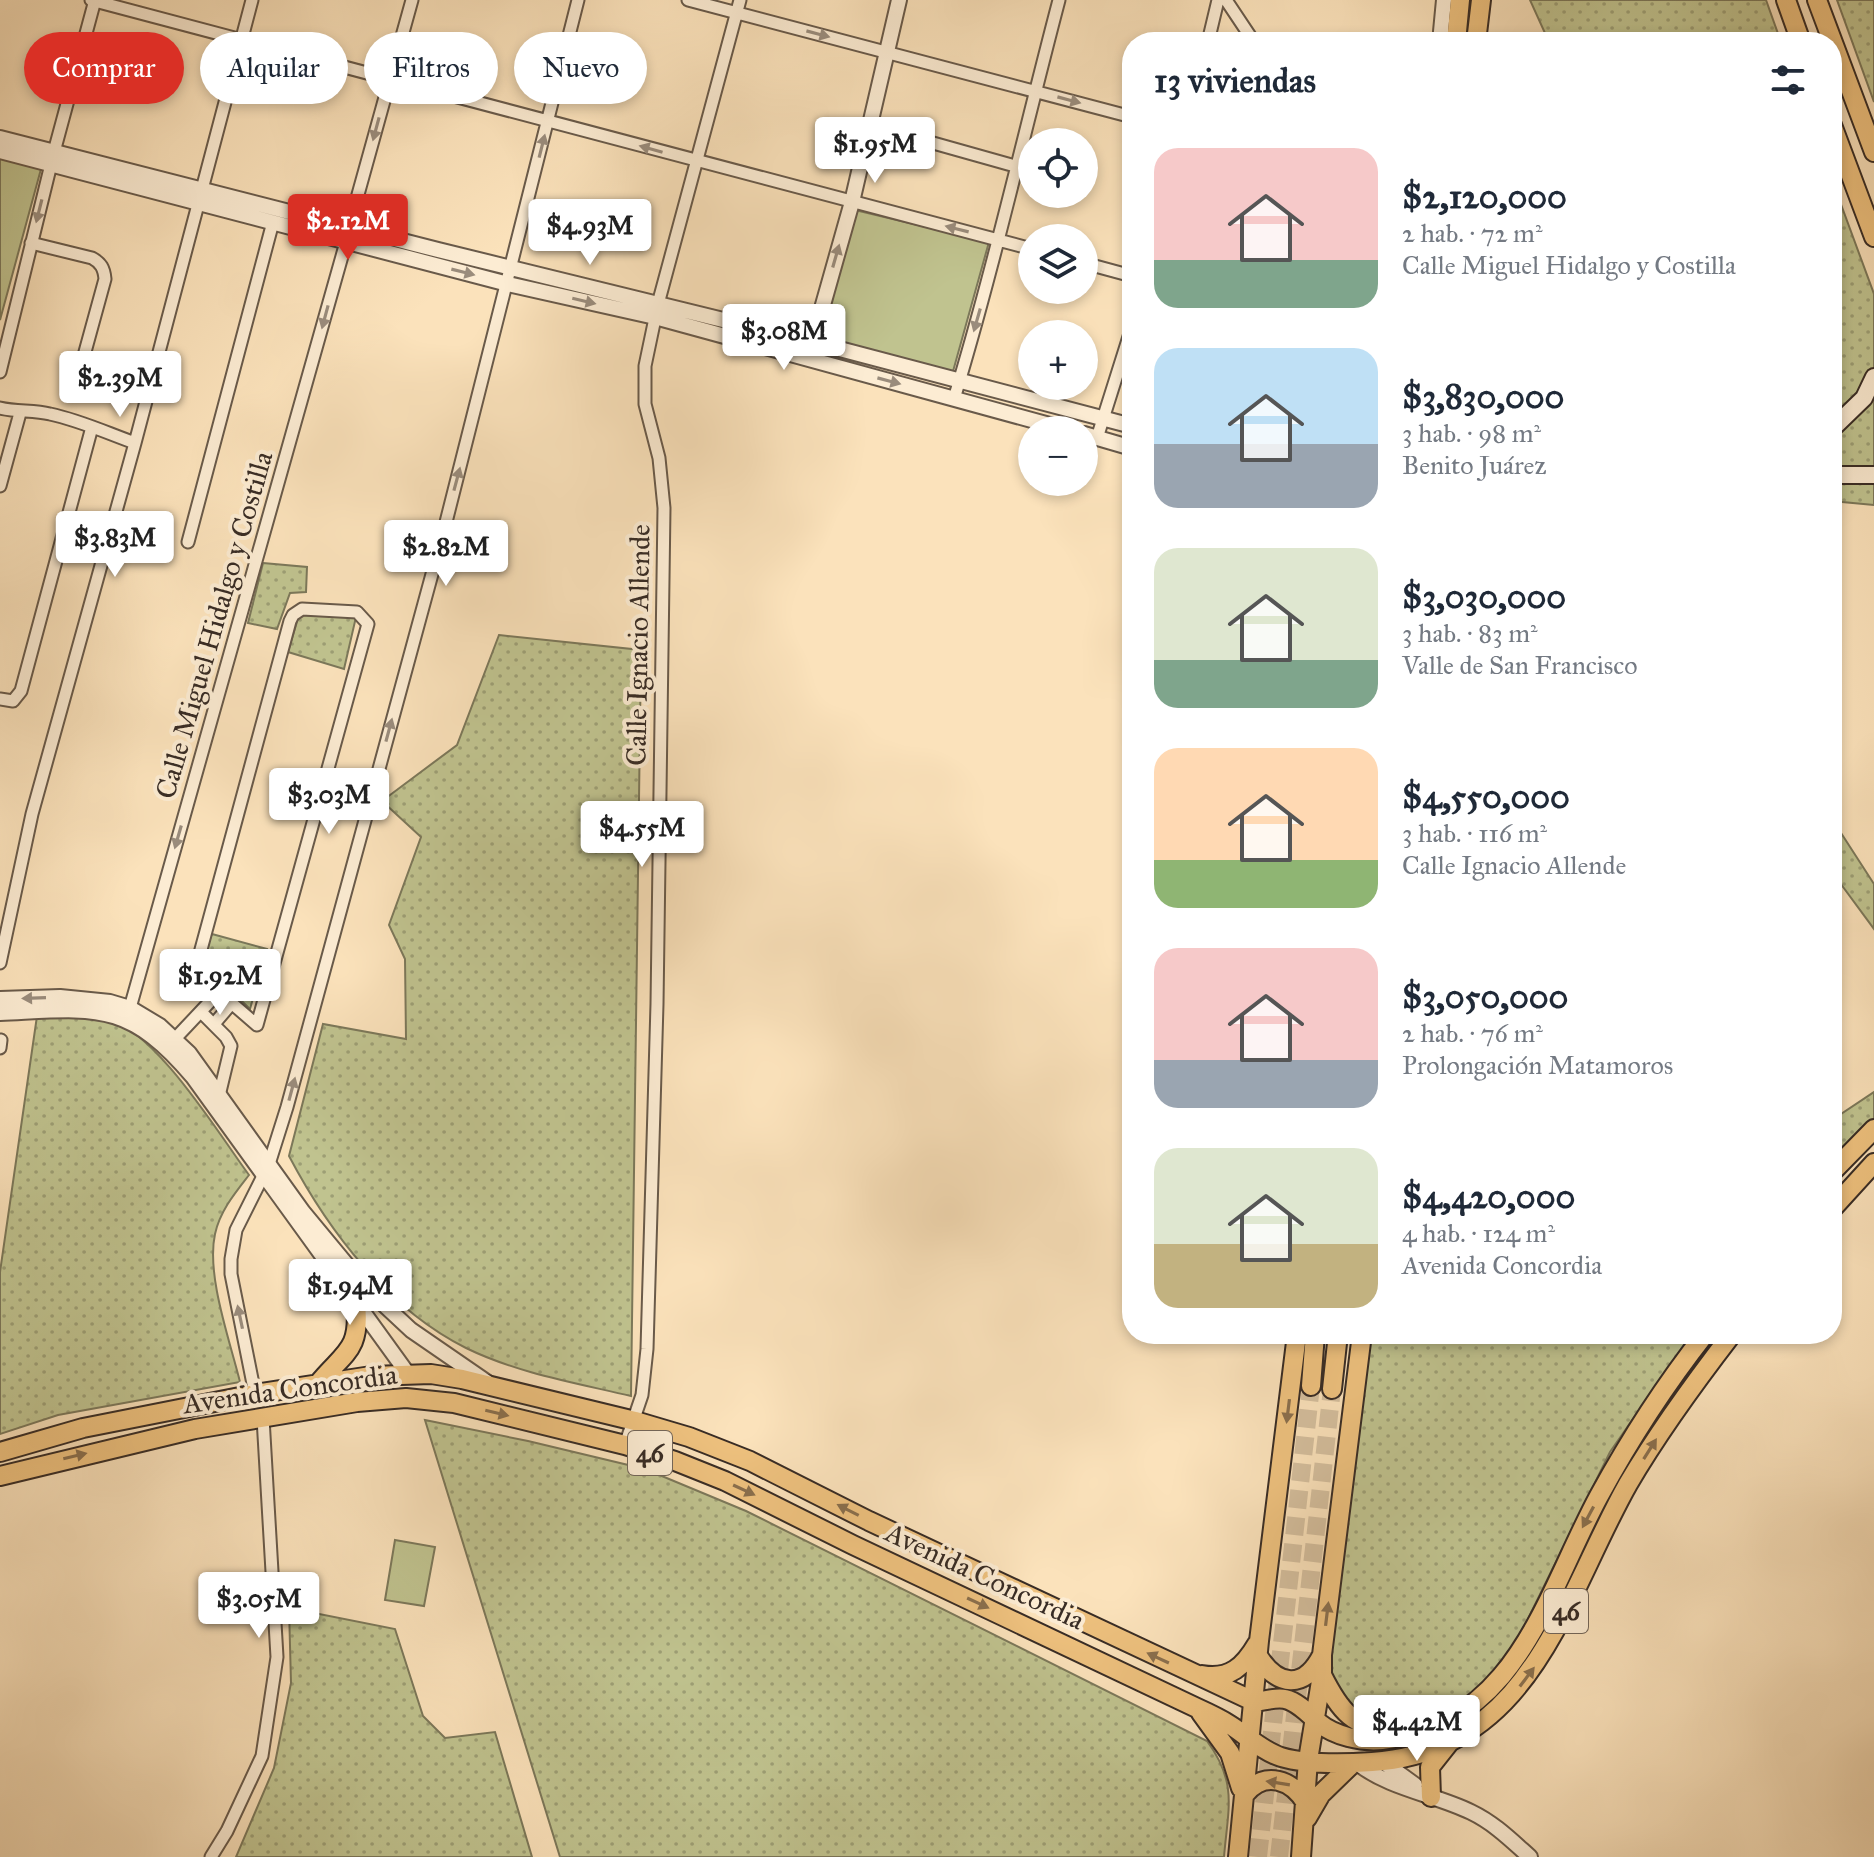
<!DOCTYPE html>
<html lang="es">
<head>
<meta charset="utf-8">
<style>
  :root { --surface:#fff; --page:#f2f2f3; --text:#1f2937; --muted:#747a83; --accent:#d93025 }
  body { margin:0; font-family:"IM FELL Great Primer",serif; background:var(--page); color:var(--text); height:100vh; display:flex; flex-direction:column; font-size:30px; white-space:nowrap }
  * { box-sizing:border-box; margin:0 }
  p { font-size:26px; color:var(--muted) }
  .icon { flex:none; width:44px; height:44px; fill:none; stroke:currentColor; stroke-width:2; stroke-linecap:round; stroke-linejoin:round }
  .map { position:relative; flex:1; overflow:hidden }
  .details { position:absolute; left:1122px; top:32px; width:720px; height:1312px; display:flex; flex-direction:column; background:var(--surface); border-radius:32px; box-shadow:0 4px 12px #0003 }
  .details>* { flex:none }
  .guide { position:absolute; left:24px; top:32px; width:760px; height:72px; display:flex; gap:16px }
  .buttons { position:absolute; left:1018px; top:128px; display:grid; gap:16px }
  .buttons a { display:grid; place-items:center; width:80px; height:80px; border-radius:50%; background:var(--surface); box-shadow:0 4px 12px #0003; font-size:40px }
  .price { position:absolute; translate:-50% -68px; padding:0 18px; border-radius:8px; background:#fff; color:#222; font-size:26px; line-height:52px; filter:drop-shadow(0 2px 4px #0008) }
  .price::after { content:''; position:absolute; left:50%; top:48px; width:24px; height:18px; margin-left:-12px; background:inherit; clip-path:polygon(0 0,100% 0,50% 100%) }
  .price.selected { background:var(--accent); color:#fff }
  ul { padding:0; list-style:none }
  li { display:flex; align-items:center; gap:24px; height:200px; padding:0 32px }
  li span { display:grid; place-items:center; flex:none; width:224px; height:160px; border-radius:24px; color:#555 }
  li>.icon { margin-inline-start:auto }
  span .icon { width:96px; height:96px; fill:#fffc; stroke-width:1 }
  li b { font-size:34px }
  h2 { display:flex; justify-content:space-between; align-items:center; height:96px; padding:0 32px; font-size:34px }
  .chip { padding:0 28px; border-radius:36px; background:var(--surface); box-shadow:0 4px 12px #0003; font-size:28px; line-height:72px }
  .chip.selected { background:var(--accent); color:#fff }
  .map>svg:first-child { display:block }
  .green { fill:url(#green-dots); stroke:#7c785a; stroke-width:2 }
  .pitch { fill:#c0c38f; stroke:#7c785a; stroke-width:2 }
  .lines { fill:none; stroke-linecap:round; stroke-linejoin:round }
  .primary-tunnel { stroke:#d4be9d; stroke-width:18; stroke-dasharray:18 9; stroke-linecap:butt }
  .minor-casing { stroke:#695a4a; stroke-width:15 }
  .tertiary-casing { stroke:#695a4a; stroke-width:18 }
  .secondary-casing { stroke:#382c25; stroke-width:20 }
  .primary-casing { stroke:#382c25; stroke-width:22 }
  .trunk-casing { stroke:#382c25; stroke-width:22 }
  .minor { stroke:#fcecd3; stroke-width:11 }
  .tertiary { stroke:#fcecd3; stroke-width:14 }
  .secondary { stroke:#fcecd3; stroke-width:16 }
  .primary { stroke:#eec17e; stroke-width:18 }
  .trunk { stroke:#eec17e; stroke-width:18 }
  .oneway { fill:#9a8c7c }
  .oneway2 { fill:#8a6f4d }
  .labels { text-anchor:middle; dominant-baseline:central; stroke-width:8; stroke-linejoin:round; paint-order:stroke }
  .shield { fill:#fcecd3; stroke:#736659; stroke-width:2 }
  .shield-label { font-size:26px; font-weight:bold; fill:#382c25 }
  .street-label { font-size:28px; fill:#382c25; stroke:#fcecd3 }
</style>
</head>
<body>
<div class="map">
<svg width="1874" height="1857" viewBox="0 0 1874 1857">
  <defs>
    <pattern id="green-dots" width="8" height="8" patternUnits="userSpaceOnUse" patternTransform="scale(2)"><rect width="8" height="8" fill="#c0c38f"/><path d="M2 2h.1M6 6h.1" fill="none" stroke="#9d9f75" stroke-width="1.8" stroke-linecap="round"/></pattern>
  </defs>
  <rect width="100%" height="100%" fill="#fbe2bb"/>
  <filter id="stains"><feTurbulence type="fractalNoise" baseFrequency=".0025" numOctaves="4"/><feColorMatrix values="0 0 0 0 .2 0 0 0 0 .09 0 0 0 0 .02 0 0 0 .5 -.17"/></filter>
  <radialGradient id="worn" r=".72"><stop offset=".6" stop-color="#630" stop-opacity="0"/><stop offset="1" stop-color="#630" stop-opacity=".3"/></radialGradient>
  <path class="green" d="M1530 0H1766L1781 42H1549Z
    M1837 0H1874V102Z
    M1832 180 1874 294V505L1832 501Z
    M263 563 307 567 306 592 290 593 277 629 248 623Z
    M299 615 356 617 344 669 288 652Z
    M499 635 641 650 631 1396C576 1383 517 1373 466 1348 388 1309 329 1232 289 1156L323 1024 406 1039 405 959 389 925 421 837 382 801 457 745Z
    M1832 819 1874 884V929L1832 872Z
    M212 934 267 949 250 1009 201 962Z
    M37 1016C59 1017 84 1014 105 1018 155 1029 218 1133 249 1175 235 1193 220 1211 215 1234 206 1275 230 1341 240 1382L58 1415 0 1434V1272Z
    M1874 1092V1119L1832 1159V1120Z
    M1368 1334H1692L1610 1452 1514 1647 1473 1696 1443 1713 1415 1723 1390 1726 1366 1722 1336 1690 1330 1666Z
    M425 1420 528 1441 645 1469 746 1511 1207 1741C1238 1783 1228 1808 1224 1857H560Z
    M289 1608 395 1629 423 1716 445 1738 495 1732 532 1857H236L274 1768 291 1683Z"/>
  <path class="pitch" d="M0 157 41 169 0 320Z
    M855 210 989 242 952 375 820 339Z
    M395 1540 435 1547 424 1606 385 1600Z"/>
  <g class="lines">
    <path class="primary-tunnel" d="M1258 1857 1311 1386
      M1279 1857 1332 1389"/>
    <defs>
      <path id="minor" d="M91 0 1032 249
        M688 0 1132 117
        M1226 0 1254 42
        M1208 42 1218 0
        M869 125 1015 166
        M349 227 412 0
        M31 243 92 258C101 263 104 268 105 279L74 392
        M1084 263 1132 276
        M0 372 54 152 95 0
        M954 399C994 267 1024 133 1059 0
        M0 408C17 412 34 410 50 414 79 420 107 433 135 443
        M1097 438 1132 327
        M0 486 20 413
        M188 542 273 222
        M302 609 357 612 368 624 257 1025 199 975 196 968 290 621 293 615Z
        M0 699 13 701 21 691 92 427
        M0 963 32 814 135 443 252 0
        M201 1012 226 1037 231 1046 218 1100
        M128 1015 346 242
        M214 1024 231 1004
        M170 1044 219 992
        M0 1048 1 1040
        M255 1394 231 1274V1259L236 1230 269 1164 287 1107 444 530 578 0
        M625 1445 642 1395 647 1349 657 1004 664 508 659 458 645 404V366L658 304 740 0
        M211 1857 227 1831 262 1756 277 1657 263 1418"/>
      <path id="tertiary" d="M1440 42 1444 0
        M0 138 438 250 813 342 1132 426
        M0 151 508 284 655 317 1068 430
        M810 351 852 202 899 0
        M1084 434 1132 448
        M0 999 60 997 110 1002 130 1008 160 1026 189 1053 303 1212 366 1288 411 1330 488 1383
        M0 1013C94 1009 127 999 193 1077L408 1374
        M1382 1761 1415 1785
        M1357 1763C1390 1789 1434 1794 1471 1812 1494 1823 1511 1840 1530 1857"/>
      <path id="secondary" d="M1832 429 1864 398 1874 377
        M1832 475H1874"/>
      <path id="primary" d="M1456 42 1460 0
        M1476 42 1481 0
        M1832 1172 1874 1129
        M1832 1209 1874 1163
        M318 1384C344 1352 361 1351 356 1304
        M1311 1386 1315 1334
        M1332 1389 1338 1334
        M0 1452 83 1428 255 1394 371 1376 431 1374 462 1379 635 1421 689 1437 750 1461 869 1521 1255 1702C1264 1701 1275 1697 1285 1699 1298 1702 1309 1714 1319 1723 1335 1736 1361 1742 1382 1740 1517 1725 1545 1596 1599 1496 1630 1439 1665 1385 1705 1334
        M0 1476 195 1429 357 1402 406 1398 454 1403 625 1445 675 1461 725 1481 853 1545 1197 1708C1208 1713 1219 1718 1230 1725 1246 1735 1262 1751 1281 1757 1308 1765 1343 1764 1372 1762 1532 1751 1563 1599 1628 1484 1659 1431 1695 1382 1732 1334
        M1258 1656C1278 1687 1304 1690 1322 1655
        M1202 1675C1230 1680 1244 1666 1257 1644
        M1322 1675C1341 1713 1352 1726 1396 1733
        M1201 1713 1230 1753 1241 1788
        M1246 1793C1265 1770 1292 1780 1306 1803
        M1431 1797 1430 1767 1449 1743
        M1307 1818 1321 1794 1353 1763
        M1238 1857 1259 1641 1297 1334
        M1301 1857 1308 1760 1322 1675V1655L1362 1334"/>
      <path id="trunk" d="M1786 0 1801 42
        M1817 0 1874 152
        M1832 125 1874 237"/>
    </defs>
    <use href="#minor" class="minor-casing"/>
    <use href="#tertiary" class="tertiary-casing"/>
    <use href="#secondary" class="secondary-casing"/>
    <use href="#primary" class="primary-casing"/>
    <use href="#trunk" class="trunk-casing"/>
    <use href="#minor" class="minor"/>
    <use href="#tertiary" class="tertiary"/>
    <use href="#secondary" class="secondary"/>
    <use href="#primary" class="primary"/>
    <use href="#trunk" class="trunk"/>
  </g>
  <defs><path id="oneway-solid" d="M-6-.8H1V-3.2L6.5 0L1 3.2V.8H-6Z" transform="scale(2)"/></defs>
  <g class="oneway">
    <use href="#oneway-solid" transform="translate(818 34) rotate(15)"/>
    <use href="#oneway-solid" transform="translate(1069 100) rotate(15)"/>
    <use href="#oneway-solid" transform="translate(376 129) rotate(105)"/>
    <use href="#oneway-solid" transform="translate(542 146) rotate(-76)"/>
    <use href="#oneway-solid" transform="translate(651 149) rotate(-164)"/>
    <use href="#oneway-solid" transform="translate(39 211) rotate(104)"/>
    <use href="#oneway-solid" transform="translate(957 229) rotate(-166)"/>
    <use href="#oneway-solid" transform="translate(836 256) rotate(-74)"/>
    <use href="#oneway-solid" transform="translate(463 272) rotate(14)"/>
    <use href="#oneway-solid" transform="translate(584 301) rotate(13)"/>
    <use href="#oneway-solid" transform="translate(325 317) rotate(105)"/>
    <use href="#oneway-solid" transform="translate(977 320) rotate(106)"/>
    <use href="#oneway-solid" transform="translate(889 381) rotate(15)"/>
    <use href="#oneway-solid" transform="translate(457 479) rotate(-75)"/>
    <use href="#oneway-solid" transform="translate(389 730) rotate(-75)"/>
    <use href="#oneway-solid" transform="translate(178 837) rotate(106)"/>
    <use href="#oneway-solid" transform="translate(34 998) rotate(178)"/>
    <use href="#oneway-solid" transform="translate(292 1089) rotate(-75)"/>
    <use href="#oneway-solid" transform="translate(240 1317) rotate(-102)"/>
  </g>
  <g class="oneway2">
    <use href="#oneway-solid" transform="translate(1288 1411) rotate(97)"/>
    <use href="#oneway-solid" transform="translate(497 1413) rotate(13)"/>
    <use href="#oneway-solid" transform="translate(1650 1449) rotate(-58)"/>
    <use href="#oneway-solid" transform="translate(75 1456) rotate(-13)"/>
    <use href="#oneway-solid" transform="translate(744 1490) rotate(25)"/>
    <use href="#oneway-solid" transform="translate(848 1510) rotate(-153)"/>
    <use href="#oneway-solid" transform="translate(1588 1517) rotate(118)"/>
    <use href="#oneway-solid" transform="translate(978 1603) rotate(25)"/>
    <use href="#oneway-solid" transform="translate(1327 1614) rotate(-83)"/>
    <use href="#oneway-solid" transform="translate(1158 1658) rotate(-155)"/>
    <use href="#oneway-solid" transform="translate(1527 1677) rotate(-53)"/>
    <use href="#oneway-solid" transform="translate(1278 1783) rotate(-171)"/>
  </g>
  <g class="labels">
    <g class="shield">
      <rect x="628" y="1431" width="44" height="44" rx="6"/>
      <rect x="1544" y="1589" width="44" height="44" rx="6"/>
    </g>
    <g class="shield-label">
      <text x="650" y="1453">46</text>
      <text x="1566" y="1611">46</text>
    </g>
    <g class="street-label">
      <text transform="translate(214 625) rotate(-74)">Calle Miguel Hidalgo y Costilla</text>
      <text transform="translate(638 645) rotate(-89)">Calle Ignacio Allende</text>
      <text transform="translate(290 1389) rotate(-8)">Avenida Concordia</text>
      <text transform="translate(985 1576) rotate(25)">Avenida Concordia</text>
    </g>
  </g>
  <rect width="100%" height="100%" filter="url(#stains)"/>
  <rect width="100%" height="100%" fill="url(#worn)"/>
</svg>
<div class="buttons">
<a><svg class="icon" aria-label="locate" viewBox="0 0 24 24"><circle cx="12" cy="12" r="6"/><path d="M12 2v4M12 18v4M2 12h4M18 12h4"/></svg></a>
<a><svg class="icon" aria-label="layers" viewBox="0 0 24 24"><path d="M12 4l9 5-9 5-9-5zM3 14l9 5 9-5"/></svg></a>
<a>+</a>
<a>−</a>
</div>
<b class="price" style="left:875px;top:185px">$1.95M</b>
<b class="price selected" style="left:348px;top:262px">$2.12M</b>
<b class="price" style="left:590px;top:267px">$4.93M</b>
<b class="price" style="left:784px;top:372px">$3.08M</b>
<b class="price" style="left:120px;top:419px">$2.39M</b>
<b class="price" style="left:115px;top:579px">$3.83M</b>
<b class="price" style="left:446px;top:588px">$2.82M</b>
<b class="price" style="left:329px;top:836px">$3.03M</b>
<b class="price" style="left:642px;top:869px">$4.55M</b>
<b class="price" style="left:220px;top:1017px">$1.92M</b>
<b class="price" style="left:350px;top:1327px">$1.94M</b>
<b class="price" style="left:259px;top:1640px">$3.05M</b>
<b class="price" style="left:1417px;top:1763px">$4.42M</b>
<div class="guide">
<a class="chip selected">Comprar</a>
<a class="chip">Alquilar</a>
<a class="chip">Filtros</a>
<a class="chip">Nuevo</a>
</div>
<section class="details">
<h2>13 viviendas<svg class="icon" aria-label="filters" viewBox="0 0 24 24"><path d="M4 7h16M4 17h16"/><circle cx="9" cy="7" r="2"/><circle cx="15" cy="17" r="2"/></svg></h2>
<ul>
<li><span style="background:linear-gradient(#f6c9c9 70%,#7fa58c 0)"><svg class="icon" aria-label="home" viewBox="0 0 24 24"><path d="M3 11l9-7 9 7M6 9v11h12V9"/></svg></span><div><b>$2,120,000</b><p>2 hab. · 72 m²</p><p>Calle Miguel Hidalgo y Costilla</p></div></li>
<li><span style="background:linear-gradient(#bfe0f5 60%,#9aa5b1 0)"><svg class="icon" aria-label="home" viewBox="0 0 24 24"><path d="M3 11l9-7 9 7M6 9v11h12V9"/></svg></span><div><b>$3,830,000</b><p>3 hab. · 98 m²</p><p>Benito Juárez</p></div></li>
<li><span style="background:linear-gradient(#dfe7d0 70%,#7fa58c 0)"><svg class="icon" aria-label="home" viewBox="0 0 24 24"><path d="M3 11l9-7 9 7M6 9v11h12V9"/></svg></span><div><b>$3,030,000</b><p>3 hab. · 83 m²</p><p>Valle de San Francisco</p></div></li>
<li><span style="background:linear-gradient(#ffd9b3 70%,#8fb573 0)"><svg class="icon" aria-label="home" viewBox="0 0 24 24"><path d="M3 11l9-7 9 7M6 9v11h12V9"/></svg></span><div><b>$4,550,000</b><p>3 hab. · 116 m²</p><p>Calle Ignacio Allende</p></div></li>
<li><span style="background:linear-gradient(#f6c9c9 70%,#9aa5b1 0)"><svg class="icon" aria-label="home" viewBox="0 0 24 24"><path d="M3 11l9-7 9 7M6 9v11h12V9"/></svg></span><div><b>$3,050,000</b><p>2 hab. · 76 m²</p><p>Prolongación Matamoros</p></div></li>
<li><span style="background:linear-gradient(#dfe7d0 60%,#c2b280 0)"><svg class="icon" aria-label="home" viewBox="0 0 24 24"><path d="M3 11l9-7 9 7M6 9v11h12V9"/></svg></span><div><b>$4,420,000</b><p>4 hab. · 124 m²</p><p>Avenida Concordia</p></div></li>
</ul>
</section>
</div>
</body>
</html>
